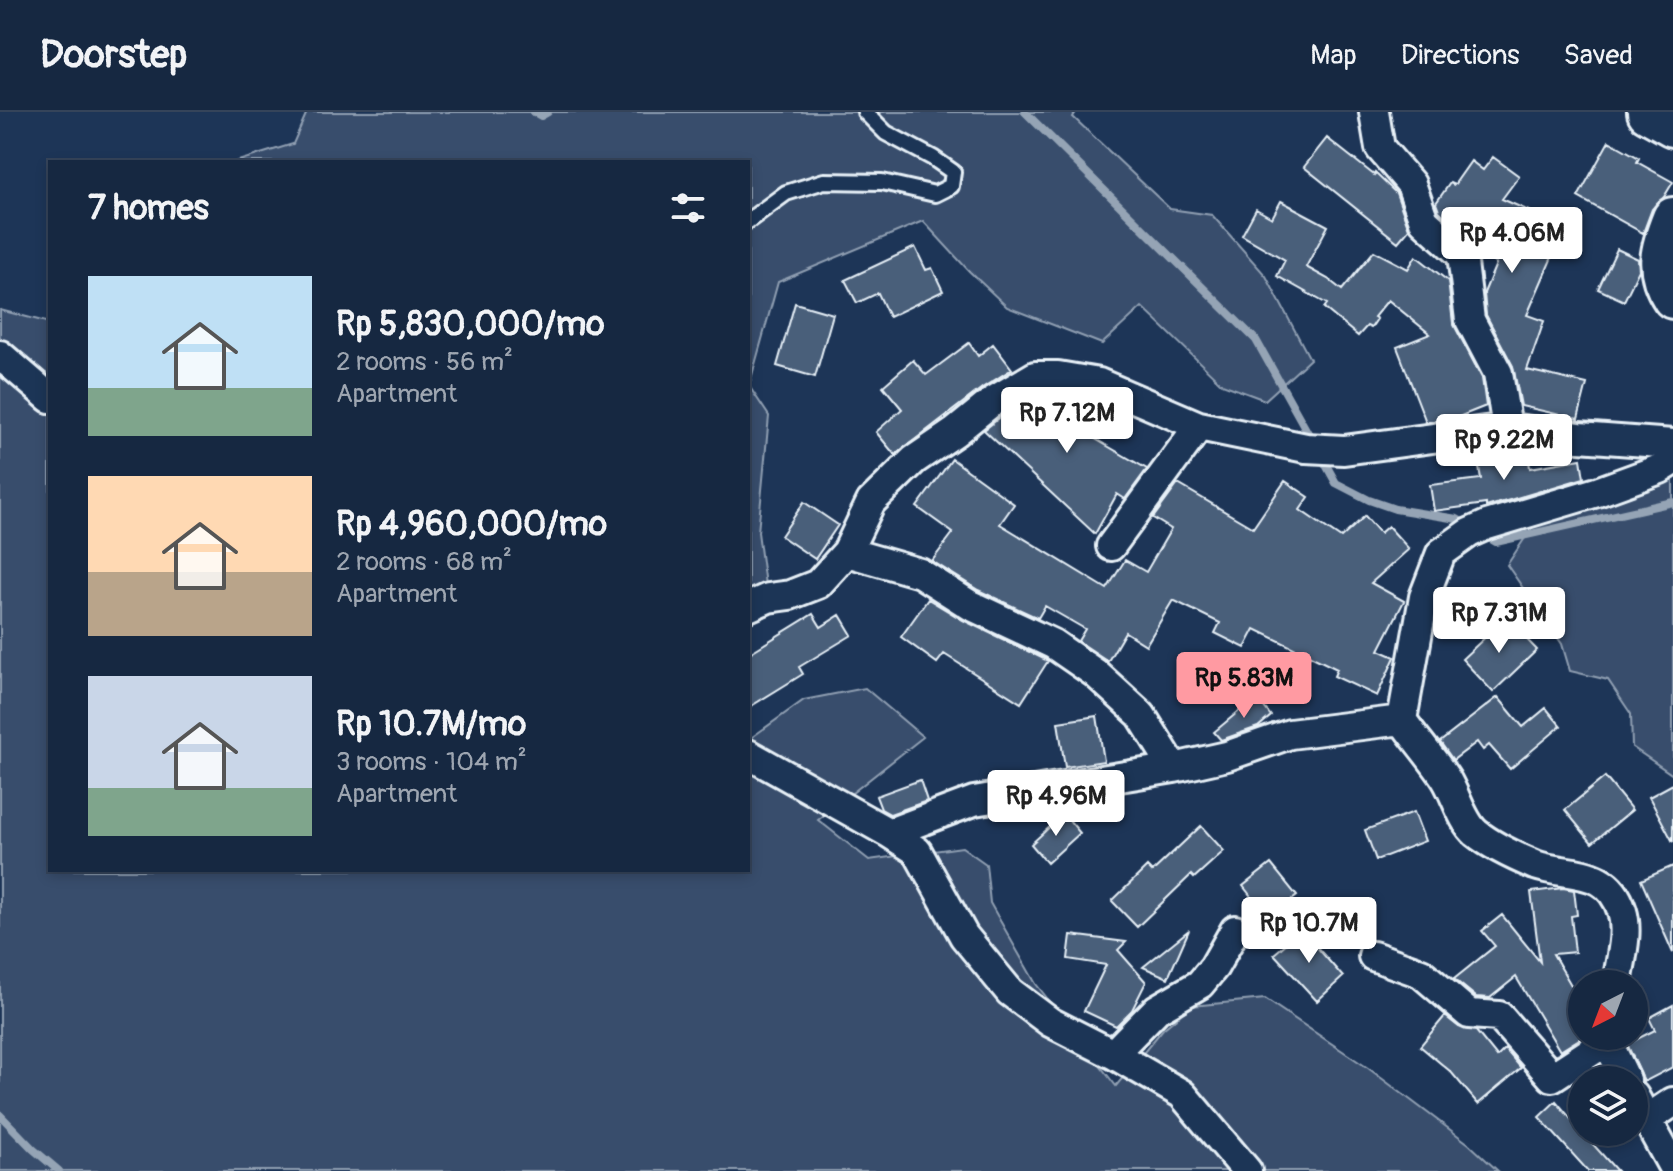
<!DOCTYPE html>
<html lang="en">
<head>
<meta charset="utf-8">
<style>
  :root { --surface:#162841; --page:#1f3048; --text:#f1f3f6; --muted:#9ea6b1; --line:#35445a; --accent:#ff9aa2 }
  body { margin:0; font-family:Pangolin,sans-serif; background:var(--page); color:var(--text); height:100vh; display:flex; flex-direction:column; font-size:30px; white-space:nowrap }
  * { box-sizing:border-box; margin:0 }
  p { font-size:26px; color:var(--muted) }
  .icon { flex:none; width:44px; height:44px; fill:none; stroke:currentColor; stroke-width:2; stroke-linecap:round; stroke-linejoin:round }
  .map { position:relative; flex:1; overflow:hidden }
  .drawer { position:absolute; left:48px; top:48px; width:702px; height:712px; display:flex; flex-direction:column; background:var(--surface); border-radius:0px; box-shadow:0 4px 12px #0003,0 0 0 2px var(--line) }
  .drawer>* { flex:none }
  .needle { width:52px; rotate:222deg }
  .fabs { position:absolute; left:1568px; top:858px; display:grid; gap:16px }
  .fabs a { display:grid; place-items:center; width:80px; height:80px; border-radius:50%; background:var(--surface); box-shadow:0 4px 12px #0003,0 0 0 2px var(--line); font-size:40px }
  .price { position:absolute; translate:-50% -68px; padding:0 18px; border-radius:8px; background:#fff; color:#222; font-size:26px; line-height:52px; filter:drop-shadow(0 2px 4px #0008) }
  .price::after { content:''; position:absolute; left:50%; top:48px; width:24px; height:18px; margin-left:-12px; background:inherit; clip-path:polygon(0 0,100% 0,50% 100%) }
  .price.on { background:var(--accent); color:#111 }
  ul { padding:0; list-style:none }
  li { display:flex; align-items:center; gap:24px; height:200px; padding:0 40px }
  li span { display:grid; place-items:center; flex:none; width:224px; height:160px; border-radius:0px; color:#555 }
  li>.icon { margin-inline-start:auto }
  span .icon { width:96px; height:96px; fill:#fffc; stroke-width:1 }
  li b { font-size:34px }
  h2 { display:flex; justify-content:space-between; align-items:center; height:96px; padding:0 40px; font-size:34px }
  header { display:flex; align-items:center; gap:48px; box-sizing:border-box; height:112px; padding:0 40px; background:var(--surface); border-bottom:2px solid var(--line) }
  header strong { font-size:38px }
  nav { display:flex; gap:44px; margin-inline-start:auto; font-size:28px }
  .map>svg:first-child { display:block }
  .green { fill:#374d6c; stroke:#909fb2; stroke-width:2 }
  .lines { fill:none; stroke-linecap:round; stroke-linejoin:round }
  .stream { stroke:#95a4b5; stroke-width:8 }
  .building { fill:#495e7a; stroke:#e8f1f8; stroke-width:2 }
  .lane-casing { stroke:#e8f1f8; stroke-width:20 }
  .street-casing { stroke:#e8f1f8; stroke-width:34 }
  .secondary-casing { stroke:#e8f1f8; stroke-width:46 }
  .lane { stroke:#1d3557; stroke-width:14 }
  .street { stroke:#1d3557; stroke-width:28 }
  .secondary { stroke:#1d3557; stroke-width:40 }
</style>
</head>
<body>
<header>
<strong>Doorstep</strong>
<nav><a>Map</a><a>Directions</a><a>Saved</a></nav>
</header>
<div class="map">
<svg width="1673" height="1059" viewBox="0 0 1673 1059">
  <rect width="100%" height="100%" fill="#1d3557"/>
  <filter id="ink" filterUnits="userSpaceOnUse"><feTurbulence type="fractalNoise" baseFrequency=".0125" numOctaves="2"/><feDisplacementMap in="SourceGraphic" scale="16" xChannelSelector="R" yChannelSelector="G"/><feConvolveMatrix kernelMatrix="1 2 1 2 8 2 1 2 1" color-interpolation-filters="sRGB"/></filter>
  <g filter="url(#ink)">
    <path class="green" d="M307 0H1076L1073 5 1170 97 1212 103 1266 164 1310 247 1265 288 1222 272 1142 195 1102 232 1007 195 969 159 923 109 778 170 749 274 769 304 758 420 765 473 748 480V50H235L293 32Z
      M0 198 50 211V758H748V628L804 588 865 576 923 625 818 708 869 748 962 735 986 752 990 791 1036 872 1116 974 1163 917 1191 894 1265 887 1368 956 1469 1032 1498 1059H0Z
      M1670 366 1673 368V663L1632 635 1631 602 1608 568 1570 559 1562 532 1507 453 1535 411Z"/>
    <g class="lines">
      <path class="stream" d="M534 0 541 4 548 0
        M1025 0 1256 228 1313 330
        M1320 342 1336 371 1369 388 1395 397 1457 407 1469 414
        M1484 423 1496 430 1673 390
        M0 1003 33 1037 59 1059"/>
    </g>
    <path class="building" d="M1327 26 1374 63 1375 61 1396 81 1409 117 1398 130 1304 55Z
      M1609 29 1639 46 1637 50 1673 70 1664 85 1652 97 1643 121 1578 85Z
      M1493 45 1519 64 1502 87 1565 115 1527 203 1544 209 1527 258 1587 272 1578 307 1521 294 1513 254 1486 203 1484 181 1496 152 1478 139 1473 130 1439 99 1436 91 1450 71 1454 73 1471 49 1483 58Z
      M1281 89 1328 114 1306 155 1328 167 1342 178 1374 139 1408 157 1416 144 1448 169 1453 211 1482 266 1486 294 1456 306 1426 310 1397 235 1430 222 1388 188 1374 205 1377 207 1371 216 1367 214 1358 224 1324 196 1327 192 1277 164 1285 148 1242 123 1256 97 1272 106Z
      M915 135 926 158 932 156 943 179 889 205 878 181 857 191 845 168Z
      M1617 137 1638 147 1639 158 1624 189 1598 177Z
      M795 191 833 202 815 265 777 254Z
      M969 231 978 244 993 232 1012 257 982 276 895 343 876 320 902 297 883 274 913 248 926 263Z
      M1040 281H1049L1069 300 1085 286 1107 311 1092 325 1147 357 1125 387 1117 382 1095 422 984 318 1003 303Z
      M1528 341 1530 356 1581 347 1584 366 1486 395V392L1434 399 1430 373 1481 367 1478 349Z
      M952 347 1014 392 1000 412 1107 477 1125 448 1146 460 1171 417 1153 406 1178 372 1253 416 1285 369 1309 385 1300 398 1341 426 1365 404 1380 421 1388 414 1409 437 1371 471 1404 489 1379 538 1395 545 1377 584 1334 564 1337 557 1255 517 1245 536 1215 521 1220 511 1173 488 1146 533 1125 520 1108 549 1078 529 1085 517 1045 494 1038 506 978 478 932 449 953 421 917 395Z
      M804 390 838 413 815 447 781 424Z
      M928 487 963 508 1048 549 1021 591 944 542 937 551 901 525Z
      M813 502 821 515 840 503 852 523 799 555 803 562 748 596V542Z
      M1506 506 1537 538 1493 580 1462 547Z
      M1256 585 1271 604 1258 615 1221 628 1214 620Z
      M1498 585 1523 615 1546 596 1561 614 1510 657 1489 633 1483 638 1477 630 1453 648 1440 630Z
      M1097 604 1104 649 1065 655 1058 610Z
      M1605 665 1632 698 1592 731 1565 698Z
      M920 668 927 689 890 702 881 697 876 684Z
      M1673 672V730L1649 685Z
      M1414 700 1425 729 1376 748 1365 718Z
      M1064 702 1080 721 1047 751 1031 732Z
      M1201 714 1224 739 1194 766 1191 763 1137 815 1112 789 1147 755 1152 760Z
      M1271 752 1297 784 1268 806 1243 774Z
      M1673 754V841L1641 768Z
      M1563 776 1574 778 1577 803 1571 804 1575 840 1553 842 1582 892 1584 924 1560 939 1516 865 1490 886 1476 885 1454 867 1495 834 1482 819 1502 803 1540 850 1531 780Z
      M1189 818 1168 866 1143 855Z
      M1302 818 1343 865 1317 889 1274 842Z
      M1071 823 1126 830 1118 838 1146 870 1132 898 1116 914 1084 899 1106 853 1068 847Z
      M1673 893V955L1644 970 1627 932 1655 918 1649 906Z
      M1445 904 1459 915 1476 919 1497 945 1505 937 1521 956 1478 992 1451 960 1420 934Z
      M1556 989 1582 1020 1617 1059H1588L1539 1005Z"/>
    <g class="lines">
      <defs>
        <path id="lane" d="M748 109 786 81 824 69 882 70 935 82 951 74 953 60 933 46 886 21 865 0"/>
        <path id="street" d="M1374 0 1380 36 1411 72 1424 109 1462 143 1470 208 1498 261 1507 316
          M0 243 50 286
          M1111 434 1199 314
          M847 440 920 461 970 493 1053 532 1095 561 1141 603 1174 656
          M748 495 768 486 790 483 818 472 847 440 871 390 914 348 955 320 993 289 1035 264H1058L1099 271 1199 314 1306 336 1344 338 1507 316 1579 325 1673 332
          M748 642 889 721 974 689 1174 656 1227 644 1290 622 1402 608
          M889 721 917 739 964 824 1010 880 1050 910 1113 942 1182 982 1247 1059
          M1373 844 1421 861 1469 902 1499 904 1552 965 1607 929
          M1617 872C1620 850 1629 821 1622 799 1608 754 1570 765 1535 753 1516 745 1492 734 1476 721 1462 709 1456 683 1446 667 1433 647 1416 628 1402 608L1424 485 1441 441 1469 421 1487 413 1597 380 1660 357 1673 349
          M1608 924 1607 929 1626 968
          M1113 942 1157 897 1200 872 1214 855 1235 818
          M1634 984 1673 1055
          M1646 1008 1673 990"/>
        <path id="secondary" d="M1648 0 1673 14
          M1673 106C1661 136 1654 157 1673 186"/>
      </defs>
      <use href="#lane" class="lane-casing"/>
      <use href="#street" class="street-casing"/>
      <use href="#secondary" class="secondary-casing"/>
      <use href="#lane" class="lane"/>
      <use href="#street" class="street"/>
      <use href="#secondary" class="secondary"/>
    </g>
  </g>
</svg>
<div class="fabs">
<a><svg class="needle" viewBox="-14 -14 28 28"><path d="M0-13l5 13h-10z" fill="#e53935"/><path d="M0 13l5-13h-10z" fill="#9ea6b1"/></svg></a>
<a><svg class="icon" aria-label="layers" viewBox="0 0 24 24"><path d="M12 4l9 5-9 5-9-5zM3 14l9 5 9-5"/></svg></a>
</div>
<b class="price" style="left:1512px;top:163px">Rp 4.06M</b>
<b class="price" style="left:1067px;top:343px">Rp 7.12M</b>
<b class="price" style="left:1504px;top:370px">Rp 9.22M</b>
<b class="price" style="left:1499px;top:543px">Rp 7.31M</b>
<b class="price on" style="left:1244px;top:608px">Rp 5.83M</b>
<b class="price" style="left:1056px;top:726px">Rp 4.96M</b>
<b class="price" style="left:1309px;top:853px">Rp 10.7M</b>
<section class="drawer">
<h2>7 homes<svg class="icon" aria-label="filters" viewBox="0 0 24 24"><path d="M4 7h16M4 17h16"/><circle cx="9" cy="7" r="2"/><circle cx="15" cy="17" r="2"/></svg></h2>
<ul>
<li><span style="background:linear-gradient(#bfe0f5 70%,#7fa58c 0)"><svg class="icon" aria-label="home" viewBox="0 0 24 24"><path d="M3 11l9-7 9 7M6 9v11h12V9"/></svg></span><div><b>Rp 5,830,000/mo</b><p>2 rooms · 56 m²</p><p>Apartment</p></div></li>
<li><span style="background:linear-gradient(#ffd9b3 60%,#b9a48a 0)"><svg class="icon" aria-label="home" viewBox="0 0 24 24"><path d="M3 11l9-7 9 7M6 9v11h12V9"/></svg></span><div><b>Rp 4,960,000/mo</b><p>2 rooms · 68 m²</p><p>Apartment</p></div></li>
<li><span style="background:linear-gradient(#c9d6e8 70%,#7fa58c 0)"><svg class="icon" aria-label="home" viewBox="0 0 24 24"><path d="M3 11l9-7 9 7M6 9v11h12V9"/></svg></span><div><b>Rp 10.7M/mo</b><p>3 rooms · 104 m²</p><p>Apartment</p></div></li>
</ul>
</section>
</div>
</body>
</html>
